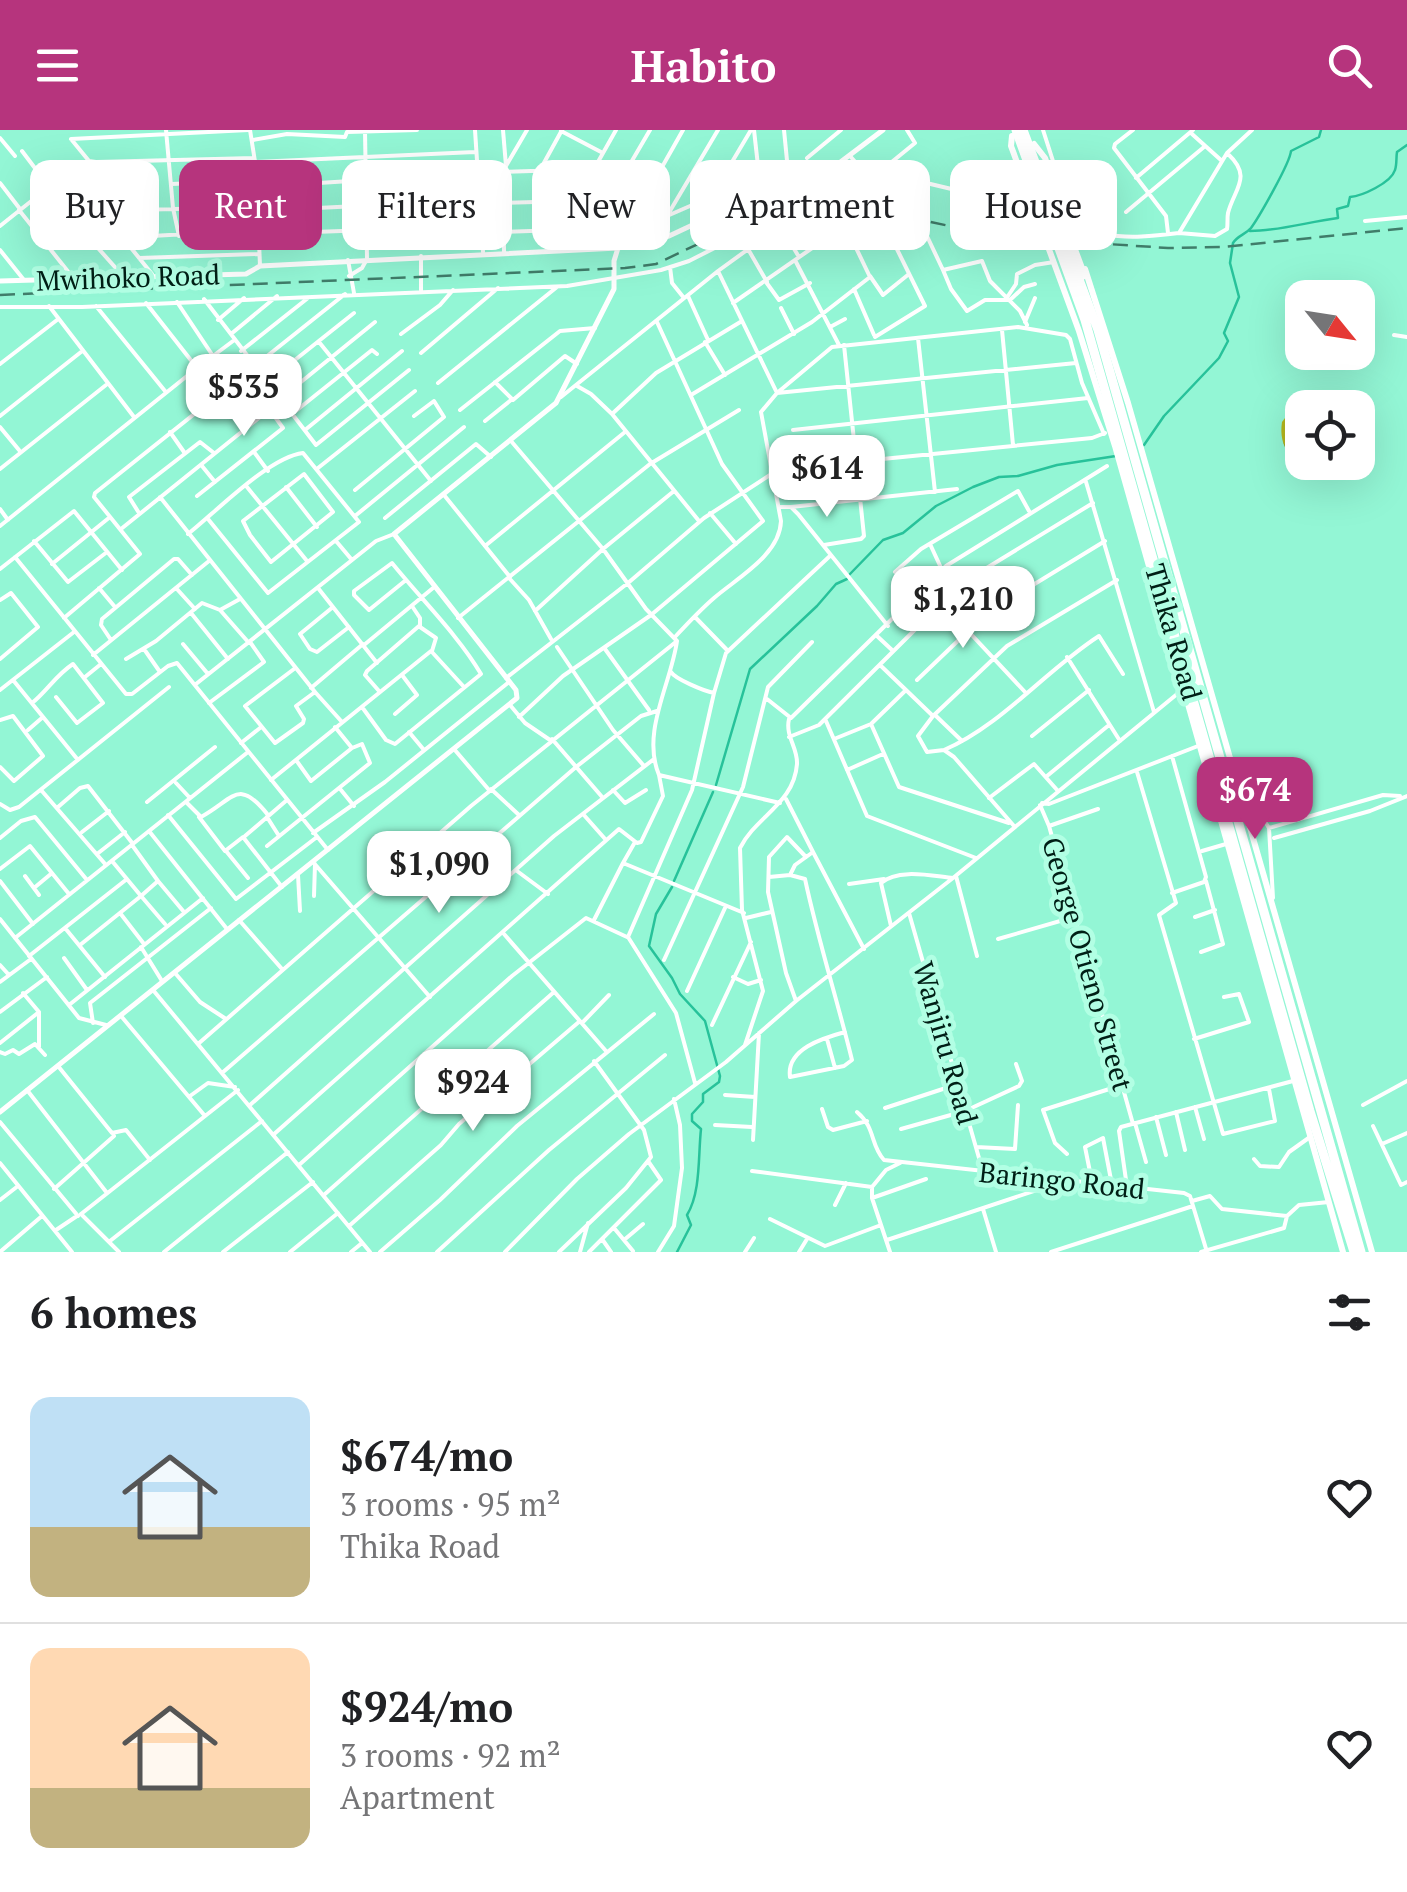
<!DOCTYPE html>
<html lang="en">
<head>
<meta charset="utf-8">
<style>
  :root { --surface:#fff; --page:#f2f2f2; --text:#202124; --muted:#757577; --line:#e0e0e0; --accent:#b6347d }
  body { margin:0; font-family:"PT Serif",serif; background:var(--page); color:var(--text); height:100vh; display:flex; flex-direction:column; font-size:38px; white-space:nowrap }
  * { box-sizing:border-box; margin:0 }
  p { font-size:32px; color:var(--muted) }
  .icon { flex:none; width:55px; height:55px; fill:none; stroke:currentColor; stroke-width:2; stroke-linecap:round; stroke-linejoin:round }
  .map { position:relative; height:1122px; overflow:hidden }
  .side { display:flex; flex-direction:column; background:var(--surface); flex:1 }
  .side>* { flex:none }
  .banner { position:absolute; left:30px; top:30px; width:1348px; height:90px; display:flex; gap:20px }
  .needle { width:65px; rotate:120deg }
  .buttons { position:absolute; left:1285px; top:150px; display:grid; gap:20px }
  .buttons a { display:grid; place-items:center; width:90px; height:90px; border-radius:20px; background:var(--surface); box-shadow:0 10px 40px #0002; font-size:50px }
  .price { position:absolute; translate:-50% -85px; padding:0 22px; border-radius:20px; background:#fff; color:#222; font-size:32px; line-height:65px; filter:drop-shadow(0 2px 5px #0008) }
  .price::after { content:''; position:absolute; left:50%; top:60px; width:30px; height:22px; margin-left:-15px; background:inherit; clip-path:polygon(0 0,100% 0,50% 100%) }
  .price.selected { background:var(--accent); color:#fff }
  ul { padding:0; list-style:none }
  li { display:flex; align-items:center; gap:30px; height:250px; padding:0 30px }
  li+li { border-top:2px solid var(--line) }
  li span { display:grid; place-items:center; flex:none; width:280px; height:200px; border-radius:20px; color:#555 }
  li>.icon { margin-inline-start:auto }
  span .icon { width:120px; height:120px; fill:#fffc; stroke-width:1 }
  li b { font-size:42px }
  h2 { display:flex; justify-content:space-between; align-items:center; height:120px; padding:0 30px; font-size:42px }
  .pill { padding:0 35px; border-radius:20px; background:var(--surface); box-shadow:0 10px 40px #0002; font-size:35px; line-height:90px }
  .pill.selected { background:var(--accent); color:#fff }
  header { display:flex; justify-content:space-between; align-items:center; height:130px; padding:0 30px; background:var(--accent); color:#fff; font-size:45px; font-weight:800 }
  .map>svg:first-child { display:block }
  .forest { fill:url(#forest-firs) }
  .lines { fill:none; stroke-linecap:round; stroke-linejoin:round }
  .stream { stroke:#27c29a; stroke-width:2.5 }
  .minor { stroke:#fff; stroke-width:4 }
  .tertiary { stroke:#fff; stroke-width:5 }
  .secondary { stroke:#fff; stroke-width:6 }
  .trunk { stroke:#fff; stroke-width:9 }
  .rail { stroke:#407d6a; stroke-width:2.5; stroke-dasharray:15 8; stroke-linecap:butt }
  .labels { text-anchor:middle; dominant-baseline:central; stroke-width:10; stroke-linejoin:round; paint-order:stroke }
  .street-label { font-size:28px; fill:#001f16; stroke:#b2ffe4 }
</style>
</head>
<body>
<header><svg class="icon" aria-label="menu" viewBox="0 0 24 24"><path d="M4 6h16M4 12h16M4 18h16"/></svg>Habito<svg class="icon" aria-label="search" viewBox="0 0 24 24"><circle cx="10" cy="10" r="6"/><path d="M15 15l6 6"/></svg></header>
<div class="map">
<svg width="1407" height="1122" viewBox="0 0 1407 1122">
  <defs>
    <pattern id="forest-firs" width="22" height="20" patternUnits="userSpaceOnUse" patternTransform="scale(2.5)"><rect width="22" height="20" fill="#b3b51e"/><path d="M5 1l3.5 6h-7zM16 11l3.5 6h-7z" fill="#989b1b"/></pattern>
  </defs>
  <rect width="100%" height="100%" fill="#93f6d5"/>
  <path class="forest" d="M1321 267 1340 277 1302 278V332L1331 333C1301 344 1277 323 1282 292L1297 272Z"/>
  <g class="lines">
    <path class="stream" d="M1250 101C1280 101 1307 92 1338 88L1337 79 1348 76 1350 67C1362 66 1391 53 1395 40 1397 34 1396 28 1397 22L1407 15
      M1144 315 1164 286 1219 228 1228 211 1224 203 1239 167 1230 133 1233 113C1238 105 1245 105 1251 98 1259 87 1290 33 1291 21L1319 7 1321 0
      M849 445 883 410 903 403 936 376 973 357 999 347 1018 346 1057 335 1116 326
      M716 655 750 539 817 476 836 454 847 449
      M674 751 713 662
      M672 757 656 784 649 816 672 848 680 864 705 891 720 946 719 952 703 964V972L692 984V991L701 999C698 1026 701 1062 687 1085L691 1095 677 1122"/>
    <path class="minor" d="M166 0 173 78 179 106
      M250 0 256 38 260 136
      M475 0 483 122
      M503 0 506 36
      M754 0 759 45
      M784 0 790 61
      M1043 0 1053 31 1065 47
      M1133 0 1115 14 1114 18 1166 86 1168 103
      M561 1 601 22
      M1192 4 1222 31
      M0 8 15 26
      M71 9 89 31 96 32 254 28
      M71 9 248 0
      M253 10 287 4 345 7 347 2 417 0
      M22 21 81 99 122 145
      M850 26 866 44 897 46 985 67
      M807 28 841 0
      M255 32 475 22
      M594 39 596 68
      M540 40 562 0
      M504 42 594 39 616 0
      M877 44 915 13 907 0
      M399 48 476 46
      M1136 48 1193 0
      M0 53 20 79
      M172 54 257 50
      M256 57 366 50
      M713 64 751 0
      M609 70 650 0
      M502 73 609 70 649 91
      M19 80 74 149
      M134 80 254 77
      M257 81 478 70
      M1126 82 1204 17
      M636 83 683 0
      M667 86 718 0
      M1067 90C1080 92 1089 101 1104 104 1128 109 1155 106 1179 103L1227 23 1252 0
      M1365 91 1407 87
      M0 96 69 41 152 144
      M781 97 799 127
      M504 102 619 98 667 86 759 46 788 43
      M1179 103 1215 106 1227 99C1228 94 1227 88 1228 83 1234 59 1253 47 1228 24
      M258 104 480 96
      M152 106 257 100
      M748 119 767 152
      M0 120 24 150
      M504 122 503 48 506 36 527 0
      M139 128 259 124
      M348 130 354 163
      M796 132 839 215
      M670 137 672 153 684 168
      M943 140 951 159 967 181 985 170H1010L1024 157 1035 154
      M718 141 777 263 1076 233
      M349 146 362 138 367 129 365 0
      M870 146 883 165 909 144
      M766 152 779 170 810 153
      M854 159 874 205
      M421 160V126
      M688 166 708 210
      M1008 166 1016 154 1017 144 1035 135 1054 132
      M204 169 316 315 409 240
      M177 172 213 226
      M733 173 844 96
      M49 176 134 287
      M96 176 165 261
      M0 177H82L567 156 661 140 689 131 758 96 767 105
      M781 178 794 204
      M218 190 244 168
      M1025 192 1035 168
      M832 196 845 189
      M1002 200 1013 315
      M231 204 277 166
      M401 204 440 175 453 160
      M1394 205 1407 207
      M875 207 925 176 888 101
      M918 208 935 362
      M319 212 431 351
      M705 212 725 245
      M241 221 308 168
      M421 223 498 158
      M0 234 57 190
      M197 238 233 211
      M495 252 513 270 565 226 577 234
      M266 253 354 183
      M438 253 557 157
      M577 256 591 264 612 284 699 391
      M691 265 812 192 870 147 846 97
      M561 267 718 141 776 99 788 96C831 100 884 85 926 104L943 140 982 131 990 151 1020 181 1027 195
      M280 269 375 192
      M237 275 251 294
      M460 280 560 201 595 198
      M292 284 372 220 377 224
      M612 284 656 243 742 191
      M0 286 81 222
      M485 291 511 270
      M0 297 19 320
      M305 300 402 221
      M793 300 1088 268
      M170 302 184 322
      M511 311 603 419 646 479 677 511C671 554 641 602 659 645L780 673
      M254 322 268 341
      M202 336 215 352
      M318 338 415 261
      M0 339 106 255
      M772 340 1092 308 1105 303
      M304 344 333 382 271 432 250 405 243 391Z
      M1086 352 1154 582
      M247 357 307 431
      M286 357 317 397
      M355 360 444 287 434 271 414 286
      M444 365 510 447
      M197 366 283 298 244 244
      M160 367 315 562 296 576 304 589 303 593 275 613 245 576 294 539
      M779 377H791L798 384 888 496
      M791 377 957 359
      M0 379 8 390
      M139 383 129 367 200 312 214 323
      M710 383 736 414
      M355 386 464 297
      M385 388 476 314 491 327
      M0 396 197 238 146 173
      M121 399 270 279
      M188 404C216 382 269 327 303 323L359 392 268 463 208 389
      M34 411 68 452 107 422
      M336 411 352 430
      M930 414 942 440
      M824 415 861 409 864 406 844 215
      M485 416 625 302
      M15 427 126 564H132L168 536 177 533 328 720
      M52 434 110 387
      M0 439 74 381 122 440
      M895 442 921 419 1018 361 1029 381
      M509 448 529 470 551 509
      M926 456 1025 562
      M99 458 115 477
      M176 458 195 479
      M318 458 377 533
      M0 470 11 463 38 497 0 529
      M412 476 420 488V497L436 508 432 521
      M333 477 300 504 310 519 317 522 349 497
      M220 480 249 513
      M535 481 603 419 674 361
      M191 483 228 529
      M695 487 728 521
      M64 488 140 424 94 367 95 363 345 164
      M458 488 650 334 739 280
      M877 506 892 520
      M674 508C687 494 700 480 714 468 737 448 780 425 781 391L761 282 777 263 832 217 1018 197 1066 205 1070 209 1082 253 1104 304
      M111 510 101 495 102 489 174 429H178L192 445
      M183 514 208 544
      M364 515 433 458
      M557 517 613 600 644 636
      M144 519 160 542
      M605 519 649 580
      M93 525 209 431
      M1067 527 1120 611
      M126 529 156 511 202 473 220 480 240 469
      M880 535 933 586
      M671 542C675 549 704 561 714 563
      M85 547 101 534
      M506 548 628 453 704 388 770 345
      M13 550 78 630
      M917 550 987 483 1105 411
      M196 554 376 411 394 404
      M311 558 363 514
      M0 560 74 502
      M379 561 365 545 367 541 419 496
      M315 562 342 592
      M767 569 791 588 946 436 1107 336
      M32 573C47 561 56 545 73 534L103 573 77 593 56 567
      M209 573 264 532 250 512
      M510 575 525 593 550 610
      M362 577 386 610 395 614 481 544C458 505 421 469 392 433L354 461V465L369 480 406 450
      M395 584 417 565 402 545
      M935 585 962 611
      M519 587 563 546 651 485 763 391 722 334 657 192
      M0 590 13 586 43 626 14 651 0 637
      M826 591 867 686 976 728
      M871 594 899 657 1009 693
      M28 600 43 587
      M409 602 424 620
      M1032 606 1089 560
      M789 607 819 595 962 453 1093 373
      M552 609 603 668
      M834 609 871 594 906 560
      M241 613 260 598
      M454 619 489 660
      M944 620C1002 595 1046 540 1099 506L1123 544
      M1172 626 1206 747 1204 752 1172 763
      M296 630 311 651 352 618
      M847 640 883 624
      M1137 642 1176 773 1159 785 1223 1004 1275 991 1269 959
      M1047 646 1109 595
      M271 650 431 521 464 557
      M1240 652 1269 698 1273 768
      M176 653 190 668
      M491 659 519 685
      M41 660 106 735
      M341 660 354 676
      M613 660 625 673 646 660
      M989 668 1034 634 1058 661
      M786 669 813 722
      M147 672 215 617
      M187 673 201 687C234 669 238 647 268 685
      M1042 673 1049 674 1198 616
      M0 674 10 680 19 677 169 557
      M1040 675 1049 696 1133 994
      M58 677 80 658 88 656 133 714
      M583 684 606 710
      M168 685 236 769 317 707
      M199 687 225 721 243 707 282 757
      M267 687 279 706
      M1014 696 954 627 944 620 927 622 918 606 933 586 1007 516 1117 450
      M1049 696 1098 679
      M1269 698 1383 665 1400 666
      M149 701 227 799
      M82 702 109 681
      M313 703 385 652 509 552
      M245 706 287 670
      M0 708 21 691 35 687 87 750
      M1274 708 1370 681 1407 666
      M132 715 158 751
      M267 716 370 633 362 614 352 618 335 597
      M226 721 248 748
      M1202 721 1226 714
      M97 724 125 702
      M112 731 141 766 158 751 184 782
      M313 732 430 867
      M623 733 635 712
      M0 739 30 716 69 764
      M517 741 548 764
      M298 745 300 781
      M790 745 795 735 813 722 864 819
      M25 746 39 765
      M956 746 977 826
      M769 747 790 745 805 749C818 810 837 869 852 930L844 936 790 947C786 919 823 908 845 902
      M0 751 33 794
      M849 754 884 749
      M34 758 52 743
      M314 766 315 734
      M120 783 144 814
      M909 783 983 1042
      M1195 787 1215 780
      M746 788 771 782
      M0 789 79 888 106 895
      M239 790 282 839
      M594 790 623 733 744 783
      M891 796 881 753C898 738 932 746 953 748
      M65 798 105 847
      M504 804 606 921
      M15 808 248 622
      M998 809 1074 787
      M80 815 141 766 165 794
      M141 817 162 851
      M1201 822 1223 814 1206 751
      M29 826 127 749
      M64 828 87 860
      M664 830 743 657 768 557 812 512
      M0 835 9 845
      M175 843 200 872 226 889
      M733 847 748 854 761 850
      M0 852 31 829
      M153 860 370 1122
      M687 861 725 778
      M23 863 39 882V917
      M796 871 786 843 768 762 769 727 787 707 806 727
      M69 875 203 768
      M0 882 47 847
      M121 886 205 986
      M93 893 90 873 211 778
      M582 893 609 865
      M712 895 751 812
      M827 909 835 938
      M1194 909 1249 892 1239 864 1224 867
      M0 913 39 882
      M198 914 471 676 677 511
      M745 915 763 861 742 780 740 718C756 686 794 674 797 634 798 618 785 606 789 589
      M0 922 5 924 13 920 19 924 35 914 45 925
      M58 936 112 1003 126 1000 150 1030
      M222 943 576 637 641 586 657 581
      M695 953 676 883 628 807 692 660 714 563 726 523 831 425
      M27 960 107 1063
      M725 965 755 967
      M190 966 208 953 235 957
      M250 975 554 706 654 629
      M1363 975 1407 951
      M1195 977 1204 1009
      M885 978 958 954
      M822 979 828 997 833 1000 867 991
      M857 982C876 998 870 1015 884 1030L1184 1063 1190 1066 1207 1122
      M1176 982 1185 1020
      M1156 987 1166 1025
      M0 992 78 1086
      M1135 993 1146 1032
      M715 995 752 997
      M1373 996 1401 1055 1407 1052
      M901 999 965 981 1019 956 1022 951 1016 934
      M273 1005 619 699 637 713 641 712 663 666 659 645
      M753 1010 759 903
      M1382 1014 1407 1003
      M976 1017 1015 1019 1018 975
      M1067 1024 1055 1013 1043 980 1122 955
      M1254 1029 1260 1036 1279 1037 1289 1022 1310 1007
      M0 1033 72 1122
      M299 1035 512 846 586 788 627 807
      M752 1041 872 1057
      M1092 1052 1085 1017 1103 1008 1112 1055
      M1127 1057 1119 1001 1121 997 1293 951
      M54 1059 114 1006
      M325 1064 554 862
      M872 1068 926 1049
      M0 1070 18 1056
      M1192 1071 1210 1066 1222 1079 1287 1086 1299 1075 1329 1072
      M835 1075 846 1053
      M983 1079 996 1122
      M770 1089 825 1116 881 1095
      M349 1096 441 1015 459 994 580 891
      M614 1098 633 1121
      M56 1100 77 1086
      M602 1109 611 1122
      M624 1110 643 1094
      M887 1110 1067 1050
      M110 1111 262 991
      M0 1122 42 1086
      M119 1122 81 1084 238 960
      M164 1122 288 1022
      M223 1122 313 1052
      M290 1122 338 1083
      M351 1122 362 1113
      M380 1122 440 1070 517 996 654 884
      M437 1122 549 1020 665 925
      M505 1122 577 1049 629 1004 726 932 796 871 953 748 1182 560
      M559 1122 626 1058 651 1027 644 1000 594 931
      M580 1122 588 1093
      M589 1122 661 1050 648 1031
      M658 1122 674 1096 682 1038 680 995 674 969
      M745 1122 754 1108
      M799 1122 807 1109
      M890 1122 872 1068V1057L886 1040 900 1033
      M1051 1122 1193 1076
      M1201 1122 1284 1098 1287 1086"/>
    <path class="tertiary" d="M0 151 246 144 260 136 618 118 669 106 746 70 806 58 883 0
      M0 982 517 568 516 560 394 404 556 273 614 159V131L618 118"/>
    <path class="secondary" d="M1012 6 1011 16 1079 201 1115 316 1343 1122
      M1034 14 1045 28 1069 95
      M1085 139 1128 273 1372 1122"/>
    <path class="trunk" d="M1016 0 1085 190 1310 981 1354 1122
      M1023 0 1098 200 1361 1122
      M1062 89 1083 145"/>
    <path class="rail" d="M0 165 625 138 656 134 742 93 768 86 838 80 898 85 1001 107 1168 118 1224 117 1407 98"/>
  </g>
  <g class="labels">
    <g class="street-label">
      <text transform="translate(128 147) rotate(-2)">Mwihoko Road</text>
      <text transform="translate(1174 502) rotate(74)">Thika Road</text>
      <text transform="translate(1088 834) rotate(74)">George Otieno Street</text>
      <text transform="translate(946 913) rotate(74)">Wanjiru Road</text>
      <text transform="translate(1062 1050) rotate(6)">Baringo Road</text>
    </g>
  </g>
</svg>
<div class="buttons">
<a><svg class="needle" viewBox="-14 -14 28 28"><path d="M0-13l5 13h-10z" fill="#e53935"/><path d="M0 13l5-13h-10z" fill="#757577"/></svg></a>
<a><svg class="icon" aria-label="locate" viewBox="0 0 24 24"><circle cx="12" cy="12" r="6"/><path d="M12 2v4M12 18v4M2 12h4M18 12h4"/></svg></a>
</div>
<b class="price" style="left:244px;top:309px">$535</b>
<b class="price" style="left:827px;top:390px">$614</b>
<b class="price" style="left:963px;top:521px">$1,210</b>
<b class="price selected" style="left:1255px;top:712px">$674</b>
<b class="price" style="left:439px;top:786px">$1,090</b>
<b class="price" style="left:473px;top:1004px">$924</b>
<div class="banner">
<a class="pill">Buy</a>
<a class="pill selected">Rent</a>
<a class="pill">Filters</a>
<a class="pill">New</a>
<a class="pill">Apartment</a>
<a class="pill">House</a>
</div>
</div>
<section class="side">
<h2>6 homes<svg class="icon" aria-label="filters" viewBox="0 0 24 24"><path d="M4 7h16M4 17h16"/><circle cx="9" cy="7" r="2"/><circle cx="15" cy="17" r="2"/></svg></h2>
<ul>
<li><span style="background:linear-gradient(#bfe0f5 65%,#c2b280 0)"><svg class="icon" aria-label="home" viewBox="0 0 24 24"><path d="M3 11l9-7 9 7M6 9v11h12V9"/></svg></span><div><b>$674/mo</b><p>3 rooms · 95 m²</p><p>Thika Road</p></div><svg class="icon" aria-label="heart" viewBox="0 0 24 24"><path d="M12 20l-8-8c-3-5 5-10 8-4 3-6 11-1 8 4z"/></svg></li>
<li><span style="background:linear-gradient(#ffd9b3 70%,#c2b280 0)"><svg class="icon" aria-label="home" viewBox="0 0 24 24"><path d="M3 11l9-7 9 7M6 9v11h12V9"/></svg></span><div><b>$924/mo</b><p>3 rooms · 92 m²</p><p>Apartment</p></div><svg class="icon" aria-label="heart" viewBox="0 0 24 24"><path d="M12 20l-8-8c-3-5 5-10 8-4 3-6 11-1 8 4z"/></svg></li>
</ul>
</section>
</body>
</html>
